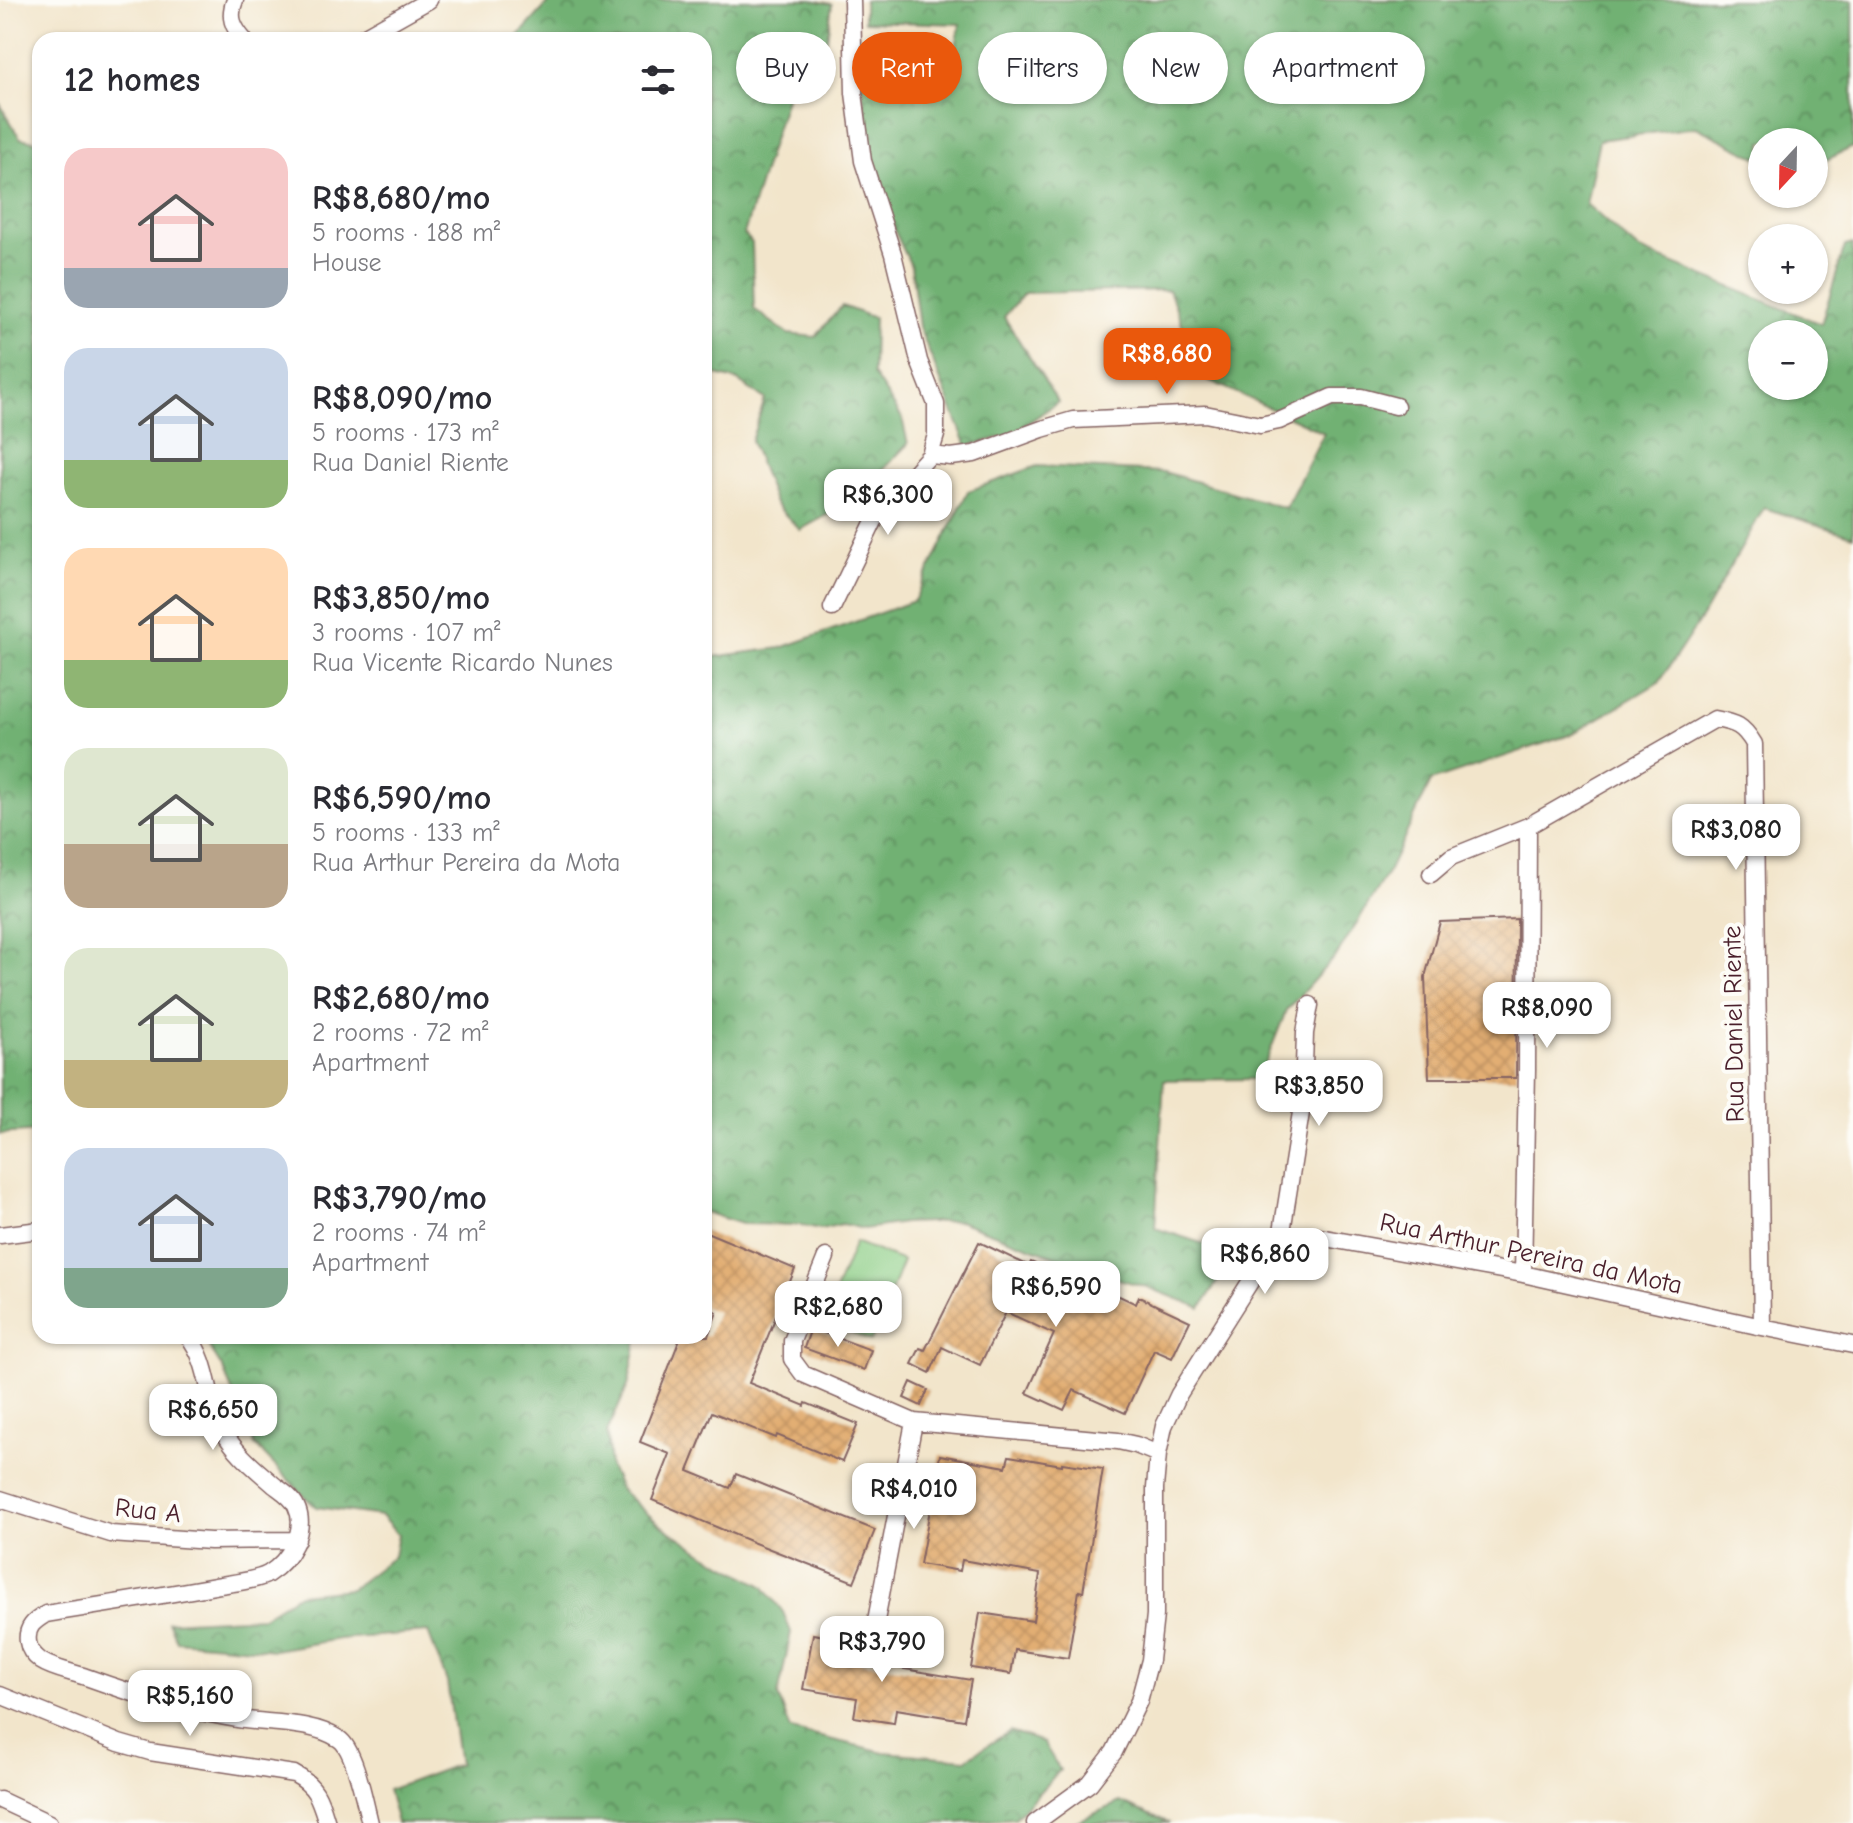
<!DOCTYPE html>
<html lang="en">
<head>
<meta charset="utf-8">
<style>
  :root { --surface:#fff; --page:#f7f7f7; --text:#2b2b33; --muted:#7c7c81; --accent:#ea580c }
  body { margin:0; font-family:"Comic Neue",sans-serif; background:var(--page); color:var(--text); height:100vh; display:flex; flex-direction:column; font-size:30px; white-space:nowrap }
  * { box-sizing:border-box; margin:0 }
  p { font-size:26px; color:var(--muted) }
  .icon { flex:none; width:44px; height:44px; fill:none; stroke:currentColor; stroke-width:2; stroke-linecap:round; stroke-linejoin:round }
  .map { position:relative; flex:1; overflow:hidden }
  .sheet { position:absolute; left:32px; top:32px; width:680px; height:1312px; display:flex; flex-direction:column; background:var(--surface); border-radius:24px; box-shadow:0 2px 6px #0004 }
  .sheet>* { flex:none }
  .banner { position:absolute; left:736px; top:32px; width:760px; height:72px; display:flex; gap:16px }
  .needle { width:52px; rotate:202deg }
  .buttons { position:absolute; left:1748px; top:128px; display:grid; gap:16px }
  .buttons a { display:grid; place-items:center; width:80px; height:80px; border-radius:50%; background:var(--surface); box-shadow:0 2px 6px #0004; font-size:40px }
  .price { position:absolute; translate:-50% -68px; padding:0 18px; border-radius:16px; background:#fff; color:#222; font-size:26px; line-height:52px; filter:drop-shadow(0 2px 4px #0008) }
  .price::after { content:''; position:absolute; left:50%; top:48px; width:24px; height:18px; margin-left:-12px; background:inherit; clip-path:polygon(0 0,100% 0,50% 100%) }
  .price.active { background:var(--accent); color:#fff }
  ul { padding:0; list-style:none }
  li { display:flex; align-items:center; gap:24px; height:200px; padding:0 32px }
  li span { display:grid; place-items:center; flex:none; width:224px; height:160px; border-radius:24px; color:#555 }
  li>.icon { margin-inline-start:auto }
  span .icon { width:96px; height:96px; fill:#fffc; stroke-width:1 }
  li b { font-size:34px }
  h2 { display:flex; justify-content:space-between; align-items:center; height:96px; padding:0 32px; font-size:34px }
  .tag { padding:0 28px; border-radius:36px; background:var(--surface); box-shadow:0 2px 6px #0004; font-size:28px; line-height:72px }
  .tag.active { background:var(--accent); color:#fff }
  .map>svg:first-child { display:block }
  .forest { fill:url(#forest-crowns); stroke:#5e684f; stroke-width:2; fill-rule:evenodd }
  .pitch { fill:#8cce86; stroke:#6b7658; stroke-width:2 }
  .building { fill:url(#building-cross-hatch) }
  .lines { fill:none; stroke-linecap:round; stroke-linejoin:round }
  .street-casing { stroke:#856463; stroke-width:19 }
  .street { stroke:#fff; stroke-width:16 }
  .labels { text-anchor:middle; dominant-baseline:central; stroke-width:8; stroke-linejoin:round; paint-order:stroke }
  .street-label { font-size:26px; fill:#4a1f2b; stroke:#fdfcf7 }
</style>
</head>
<body>
<div class="map">
<svg width="1853" height="1823" viewBox="0 0 1853 1823">
  <defs>
    <pattern id="forest-crowns" width="20" height="18" patternUnits="userSpaceOnUse" patternTransform="scale(2)"><rect width="20" height="18" fill="#71b173"/><path d="M2 6a3 3 0 1 1 6 0M12 15a3 3 0 1 1 6 0" fill="none" stroke="#5f8f5f"/></pattern>
    <pattern id="building-cross-hatch" width="8" height="8" patternUnits="userSpaceOnUse" patternTransform="scale(2)"><rect width="8" height="8" fill="#e2ae73"/><path d="M0 0l8 8M0 8l8-8" fill="none" stroke="#c39564"/></pattern>
  </defs>
  <rect width="100%" height="100%" fill="#fdfcf7"/>
  <filter id="ink" filterUnits="userSpaceOnUse"><feTurbulence type="fractalNoise" baseFrequency=".0125" numOctaves="2"/><feDisplacementMap in="SourceGraphic" scale="16" xChannelSelector="R" yChannelSelector="G"/><feConvolveMatrix kernelMatrix="1 2 1 2 8 2 1 2 1" color-interpolation-filters="sRGB"/></filter>
  <filter id="wash" filterUnits="userSpaceOnUse"><feTurbulence type="fractalNoise" baseFrequency=".006" numOctaves="4" result="noise"/><feDisplacementMap in="SourceGraphic" scale="32" xChannelSelector="R" yChannelSelector="G"/><feGaussianBlur stdDeviation="1.8" result="paint"/><feColorMatrix in="noise" values="0 0 0 0 0 0 0 0 0 0 0 0 0 0 0 0 0 1.4 0 .05"/><feComposite in="paint" operator="in"/></filter>
  <g filter="url(#wash)">
    <rect width="100%" height="100%" fill="#f2e5cb"/>
    <path class="forest" d="M551 0H812L832 4 827 39 790 85 744 234 752 243 754 309 788 334 815 337 842 306 874 318 873 374 902 418 908 444 851 502 800 530 775 504 751 441 765 399 736 380 704 372V40H515Z
      M864 0H1853V147L1814 166V142H1762V160L1696 127 1599 140 1586 204 1637 249 1821 324 1845 246 1853 244V536L1764 508 1702 617 1659 682 1572 734 1431 781 1389 870 1339 952 1286 1011 1259 1079 1164 1080 1155 1228 1235 1254 1201 1308 1147 1287 1111 1277 959 1221 904 1223 864 1229 842 1224 821 1229 801 1225 742 1224 704 1212V658L781 648 914 601 968 491 1037 466 1164 472 1285 508 1324 433 1202 377 1169 290 1024 293 1004 317 1058 402 1011 435 967 446 919 327 911 266 879 197 860 76H951L960 24 864 21ZM1762 334H1814V386H1762Z
      M0 104 20 138 40 142V1131L0 1134Z
      M207 1336H638L628 1386 607 1432 610 1467 620 1489 659 1524 708 1556 763 1586 783 1612 791 1632 778 1696 791 1730 884 1752 966 1759 1010 1731 1043 1742 1060 1770 1015 1818 957 1823H397L388 1790 459 1764 447 1682 428 1632 339 1639 274 1650 177 1641 168 1622 262 1617 299 1594 351 1589 394 1556 398 1535 381 1516 316 1507 303 1495 255 1445 223 1369 209 1347Z
      M1120 1802 1170 1823H1074Z"/>
    <path class="pitch" d="M855 1242 903 1261 871 1341 823 1322Z"/>
    <g id="blocks">
      <path class="building" d="M1517 919 1516 1078H1429L1425 977 1440 922Z
        M704 1231 795 1269 749 1383 805 1406 806 1403 858 1424 842 1462 777 1435 776 1438 712 1412 688 1471 730 1488 736 1474 875 1530 854 1582 752 1542 652 1500 670 1454 640 1442 681 1336H708L717 1312 704 1307Z
        M979 1242 1029 1266 1031 1262 1081 1285 1083 1279 1136 1304 1139 1297 1190 1321 1172 1358 1154 1350 1125 1413 1074 1390 1064 1410 1027 1393 1054 1334 1006 1312 980 1365 942 1347 930 1373 912 1364 920 1348 925 1350Z
        M811 1328 871 1350 864 1370 804 1348Z
        M911 1382 928 1390 921 1406 904 1398Z
        M940 1455 1006 1467 1009 1456 1062 1465V1463L1103 1469 1083 1592 1079 1591 1068 1658 1015 1650 1011 1674 971 1668 980 1613 1033 1621 1040 1574 962 1560 960 1571 920 1564Z
        M813 1634 854 1641 850 1660 971 1680 964 1720 896 1709 894 1723 854 1717 857 1698 803 1689Z"/>
    </g>
  </g>
  <g filter="url(#ink)">
    <use href="#blocks" fill-opacity="0" stroke="#856463" stroke-width="2"/>
    <g class="lines">
      <defs>
        <path id="street" d="M235 0C228 17 233 27 244 40
          M358 40 429 0
          M930 455 951 457 974 454 1042 429 1073 420 1205 414 1260 425 1279 421 1332 397H1361L1396 406
          M832 608 875 519 883 507 930 455 936 435V404L919 361 893 254 863 161 854 93 852 0
          M1431 874 1451 857 1528 826 1715 719C1736 723 1743 725 1754 744L1762 1327
          M0 1235 40 1230
          M1280 1244 1303 1100 1305 1033 1310 1005
          M826 1257 792 1341V1359L803 1374 914 1422 1118 1441 1136 1445 1158 1454
          M1523 1274 1527 1070 1528 826
          M188 1336C211 1364 206 1402 224 1432 236 1454 256 1469 274 1485 282 1491 292 1497 296 1506 308 1530 289 1561 268 1574 256 1581 230 1583 215 1586 159 1596 102 1605 46 1614 34 1621 26 1627 28 1642 29 1650 33 1655 41 1661 53 1669 72 1672 86 1677 136 1695 186 1711 238 1719 271 1724 311 1721 339 1739 355 1749 365 1804 370 1823
          M0 1499 111 1534 210 1541 297 1540
          M874 1631 914 1422
          M0 1695 119 1743 150 1752 294 1774C317 1786 320 1800 327 1823
          M0 1800 49 1823
          M1035 1823 1090 1783 1114 1752 1139 1701 1150 1660 1155 1615V1488L1158 1454 1164 1426 1179 1394 1264 1260C1282 1241 1288 1238 1314 1236L1523 1274 1762 1327 1853 1345"/>
      </defs>
      <use href="#street" class="street-casing"/>
      <use href="#street" class="street"/>
    </g>
  </g>
  <g class="labels">
    <g class="street-label">
      <text transform="translate(1734 1024) rotate(-91)">Rua Daniel Riente</text>
      <text transform="translate(1531 1254) rotate(12)">Rua Arthur Pereira da Mota</text>
      <text transform="translate(148 1511) rotate(6)">Rua A</text>
    </g>
  </g>
</svg>
<div class="buttons">
<a><svg class="needle" viewBox="-14 -14 28 28"><path d="M0-13l5 13h-10z" fill="#e53935"/><path d="M0 13l5-13h-10z" fill="#7c7c81"/></svg></a>
<a>+</a>
<a>−</a>
</div>
<b class="price active" style="left:1167px;top:396px">R$8,680</b>
<b class="price" style="left:888px;top:537px">R$6,300</b>
<b class="price" style="left:1736px;top:872px">R$3,080</b>
<b class="price" style="left:1547px;top:1050px">R$8,090</b>
<b class="price" style="left:1319px;top:1128px">R$3,850</b>
<b class="price" style="left:1265px;top:1296px">R$6,860</b>
<b class="price" style="left:1056px;top:1329px">R$6,590</b>
<b class="price" style="left:838px;top:1349px">R$2,680</b>
<b class="price" style="left:213px;top:1452px">R$6,650</b>
<b class="price" style="left:914px;top:1531px">R$4,010</b>
<b class="price" style="left:882px;top:1684px">R$3,790</b>
<b class="price" style="left:190px;top:1738px">R$5,160</b>
<div class="banner">
<a class="tag">Buy</a>
<a class="tag active">Rent</a>
<a class="tag">Filters</a>
<a class="tag">New</a>
<a class="tag">Apartment</a>
</div>
<section class="sheet">
<h2>12 homes<svg class="icon" aria-label="filters" viewBox="0 0 24 24"><path d="M4 7h16M4 17h16"/><circle cx="9" cy="7" r="2"/><circle cx="15" cy="17" r="2"/></svg></h2>
<ul>
<li><span style="background:linear-gradient(#f6c9c9 75%,#9aa5b1 0)"><svg class="icon" aria-label="home" viewBox="0 0 24 24"><path d="M3 11l9-7 9 7M6 9v11h12V9"/></svg></span><div><b>R$8,680/mo</b><p>5 rooms · 188 m²</p><p>House</p></div></li>
<li><span style="background:linear-gradient(#c9d6e8 70%,#8fb573 0)"><svg class="icon" aria-label="home" viewBox="0 0 24 24"><path d="M3 11l9-7 9 7M6 9v11h12V9"/></svg></span><div><b>R$8,090/mo</b><p>5 rooms · 173 m²</p><p>Rua Daniel Riente</p></div></li>
<li><span style="background:linear-gradient(#ffd9b3 70%,#8fb573 0)"><svg class="icon" aria-label="home" viewBox="0 0 24 24"><path d="M3 11l9-7 9 7M6 9v11h12V9"/></svg></span><div><b>R$3,850/mo</b><p>3 rooms · 107 m²</p><p>Rua Vicente Ricardo Nunes</p></div></li>
<li><span style="background:linear-gradient(#dfe7d0 60%,#b9a48a 0)"><svg class="icon" aria-label="home" viewBox="0 0 24 24"><path d="M3 11l9-7 9 7M6 9v11h12V9"/></svg></span><div><b>R$6,590/mo</b><p>5 rooms · 133 m²</p><p>Rua Arthur Pereira da Mota</p></div></li>
<li><span style="background:linear-gradient(#dfe7d0 70%,#c2b280 0)"><svg class="icon" aria-label="home" viewBox="0 0 24 24"><path d="M3 11l9-7 9 7M6 9v11h12V9"/></svg></span><div><b>R$2,680/mo</b><p>2 rooms · 72 m²</p><p>Apartment</p></div></li>
<li><span style="background:linear-gradient(#c9d6e8 75%,#7fa58c 0)"><svg class="icon" aria-label="home" viewBox="0 0 24 24"><path d="M3 11l9-7 9 7M6 9v11h12V9"/></svg></span><div><b>R$3,790/mo</b><p>2 rooms · 74 m²</p><p>Apartment</p></div></li>
</ul>
</section>
</div>
</body>
</html>
